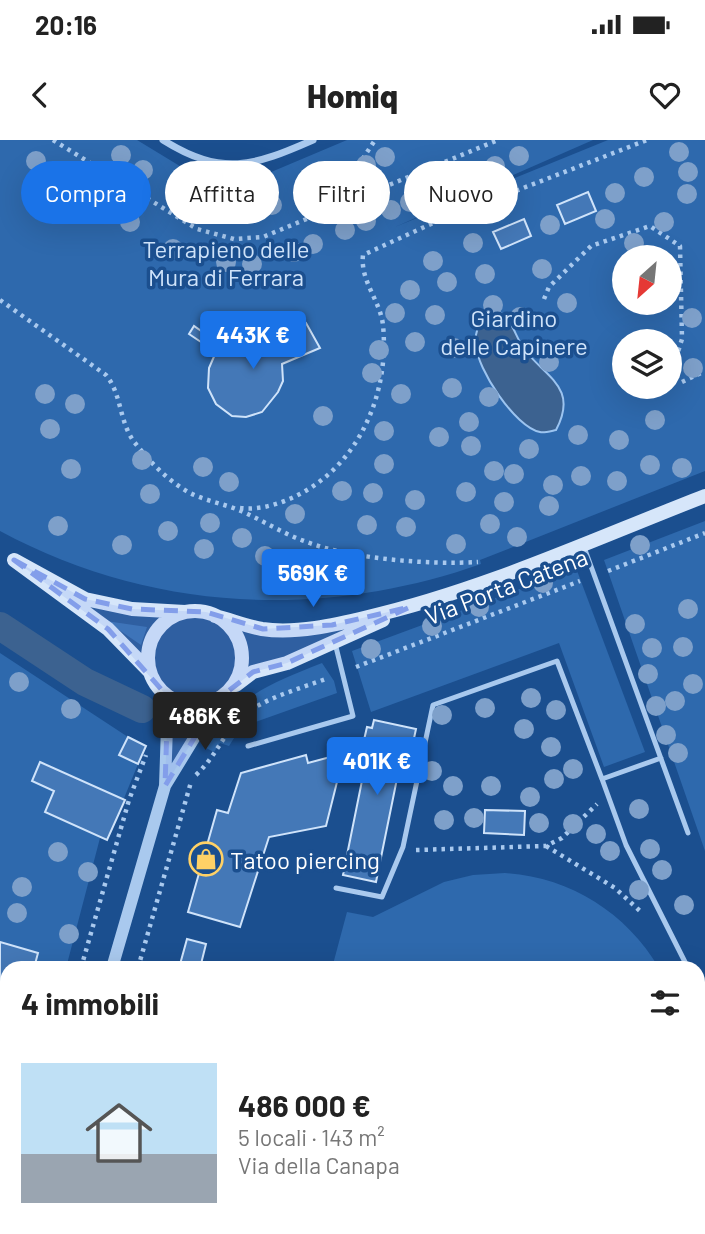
<!DOCTYPE html>
<html lang="it">
<head>
<meta charset="utf-8">
<style>
  :root { --surface:#fff; --page:#f2f2f2; --text:#222; --muted:#767676; --accent:#1a73e8 }
  body { margin:0; font-family:Barlow,sans-serif; background:var(--page); color:var(--text); height:100vh; display:flex; flex-direction:column; font-size:26px; white-space:nowrap }
  * { box-sizing:border-box; margin:0 }
  p { font-size:23px; color:var(--muted) }
  .icon { flex:none; width:38px; height:38px; fill:none; stroke:currentColor; stroke-width:2; stroke-linecap:round; stroke-linejoin:round }
  .map { position:relative; flex:1; overflow:hidden }
  .panel { position:absolute; left:0px; top:821px; width:705px; height:275px; display:flex; flex-direction:column; background:var(--surface); border-radius:21px 21px 0 0; box-shadow:0 7px 28px #0002 }
  .panel>* { flex:none }
  .guide { position:absolute; left:21px; top:21px; width:663px; height:63px; display:flex; gap:14px }
  .needle { width:46px; rotate:207deg }
  .tools { position:absolute; left:612px; top:105px; display:grid; gap:14px }
  .tools a { display:grid; place-items:center; width:70px; height:70px; border-radius:50%; background:var(--surface); box-shadow:0 7px 28px #0002; font-size:35px }
  .price { position:absolute; translate:-50% -60px; padding:0 16px; border-radius:7px; background:var(--accent); color:#fff; font-size:23px; line-height:46px; filter:drop-shadow(0 2px 4px #0008) }
  .price::after { content:''; position:absolute; left:50%; top:42px; width:21px; height:16px; margin-left:-10px; background:inherit; clip-path:polygon(0 0,100% 0,50% 100%) }
  .price.active { background:#222; color:#fff }
  ul { padding:0; list-style:none }
  li { display:flex; align-items:center; gap:21px; height:175px; padding:0 21px }
  li span { display:grid; place-items:center; flex:none; width:196px; height:140px; border-radius:0px; color:#555 }
  li>.icon { margin-inline-start:auto }
  span .icon { width:84px; height:84px; fill:#fffc; stroke-width:1 }
  li b { font-size:30px }
  h2 { display:flex; justify-content:space-between; align-items:center; height:84px; padding:0 21px; font-size:30px }
  .pill { padding:0 24px; border-radius:32px; background:var(--surface); box-shadow:0 7px 28px #0002; font-size:24px; line-height:63px }
  .pill.active { background:var(--accent); color:#fff }
  .status { display:flex; justify-content:space-between; align-items:center; height:49px; padding:0 35px; background:var(--surface); direction:ltr }
  .status svg { height:19px; fill:currentColor }
  header { display:flex; justify-content:space-between; align-items:center; height:91px; padding:0 21px; background:var(--surface); font-size:32px; font-weight:800 }
  .map>svg:first-child { display:block }
  .green { fill:#2e69ad; fill-rule:evenodd }
  .water { fill:#3c6290; stroke:#9cc4f0; stroke-width:2 }
  .lines { fill:none; stroke-linecap:round; stroke-linejoin:round }
  .canal { stroke:#3c6290; stroke-width:28 }
  .building { fill:#4478b7; stroke:#cfe3fa; stroke-width:2 }
  .path { stroke:#a9c9ee; stroke-width:4.5; stroke-dasharray:3.5 5; stroke-linecap:butt }
  .service { stroke:#a9c9ee; stroke-width:5 }
  .minor { stroke:#a9c9ee; stroke-width:7 }
  .tertiary { stroke:#a9c9ee; stroke-width:12 }
  .secondary { stroke:#d6e6fa; stroke-width:14 }
  .tree { fill:#7ea0ca }
  .marked { fill:#839eea; fill-opacity:0.2; stroke:#839eea; stroke-width:5; stroke-dasharray:14 9; stroke-linejoin:round }
  .labels { text-anchor:middle; dominant-baseline:central; stroke-width:7; stroke-linejoin:round; paint-order:stroke }
  .park-label { font-size:24px; fill:#cfe3fa; stroke:#1b4f8f }
  .street-label { font-size:24px; fill:#fff; stroke:#1b4f8f }
  .poi-label { font-size:24px; fill:#fff; stroke:#1b4f8f; text-anchor:start }
</style>
</head>
<body>
<div class="status"><b>20:16</b><svg viewBox="0 0 49 12"><path d="M0 12V9h3v3zM5 12V6h3v6zM10 12V3h3v9zM15 12V0h3v12zM26 1h20v11H26zM47 4h2v5h-2z"/></svg></div>
<header><svg class="icon" aria-label="back" viewBox="0 0 24 24"><path d="M15 5l-7 7 7 7"/></svg>Homiq<svg class="icon" aria-label="heart" viewBox="0 0 24 24"><path d="M12 20l-8-8c-3-5 5-10 8-4 3-6 11-1 8 4z"/></svg></header>
<div class="map">
<svg width="705" height="1094" viewBox="0 0 705 1094">
  <rect width="100%" height="100%" fill="#1b4f8f"/>
  <path class="green" d="M0 0H137L188 31 241 41 257 38 347 0H593L395 87 608 0H705V331L480 420 481 424C322 480 150 472 0 391ZM625 117H670V163H625ZM625 201H670V247H625Z
    M705 381V711L604 420Z
    M576 428 645 612 604 627 559 503 371 572 352 511Z
    M106 481 147 487 141 505Z
    M0 513 128 597 119 615 138 624 107 700 100 698 66 828H7V1053L0 1077Z
    M322 523 334 541 337 553 241 587 229 606 220 603 214 612 206 608C238 555 267 545 322 523Z
    M505 733C569 737 626 772 659 828H332L347 772 373 777 444 742 473 735Z
    M262 1088H641V1089L639 1094H260Z"/>
  <path class="water" d="M497 170C513 180 514 194 524 209 545 237 579 247 556 290 551 291 544 293 540 292 515 287 477 229 476 205 474 193 479 185 485 174Z"/>
  <g class="lines">
    <path class="canal" d="M0 486 85 542 142 569"/>
  </g>
  <path class="building" d="M588 52 596 71 565 84 557 65Z
    M524 79 531 96 501 109 493 92Z
    M306 183 320 208 282 224 283 241 278 252 262 272 246 277 232 276 216 264 208 248 209 228 216 212 189 194 194 186 227 209 254 217 262 214 259 207Z
    M374 580 416 589 408 626 400 624 376 742 343 735 370 601 364 600 367 587 372 588Z
    M128 597 146 606 138 624 119 615Z
    M345 613 346 636 338 638 326 686 269 697 240 787 188 772 217 670 228 673 241 633 306 615 308 623Z
    M40 622 125 660 107 700 45 672 54 651 32 641Z
    M485 670 525 671 524 695 484 693Z
    M187 799 206 804 200 828H179Z
    M0 802 38 813 34 828H7V859L0 857Z
    M698 1038 705 1039V1094H672L673 1088H698Z
    M104 1088H138L136 1094H103Z"/>
  <g class="lines">
    <path class="path" d="M53 0 197 89 234 99 263 97 498 0
      M330 69 375 0
      M544 159 549 147 591 106 650 86 680 106 682 199 673 228
      M0 160 106 235C122 254 119 283 135 303 150 322 168 341 190 353 206 361 225 364 241 371 262 380 282 393 304 401 349 419 430 425 478 422
      M682 242 705 231
      M240 368C256 370 272 366 287 360 356 332 390 257 383 185 380 160 360 141 363 115L433 83 647 0
      M608 431 705 393
      M356 527 580 441
      M196 635C212 620 219 604 232 587 252 560 298 550 328 538
      M546 706 615 748 640 771
      M416 710 546 706 562 698 597 664
      M81 828 129 660 146 615
      M138 828 191 642
      M0 1023 7 1025
      M7 1094 8 1088
      M63 1094 64 1088"/>
    <path class="service" d="M584 407 688 693
      M248 606 353 576 335 503
      M602 639 626 705 688 828
      M336 748 382 757 403 707 433 565 557 521 602 639 661 618
      M698 848 705 861
      M701 1032 705 1016"/>
    <path class="minor" d="M163 0C222 37 254 26 313 0"/>
    <path class="tertiary" d="M165 646 218 559
      M112 828 165 646 168 557
      M35 1094 37 1088"/>
    <path class="secondary" d="M148 518a47 47 0 1 1 94 0a47 47 0 1 1-94 0Z
      M215 476C231 480 246 486 262 489 296 494 335 485 368 477 484 450 594 399 705 356
      M150 532 108 489 14 420 85 459 132 469 185 472
      M236 545 253 532 287 523 383 480"/>
  </g>
  <g class="tree">
    <circle cx="679" cy="12" r="10"/>
    <circle cx="121" cy="15" r="10"/>
    <circle cx="519" cy="16" r="10"/>
    <circle cx="385" cy="17" r="10"/>
    <circle cx="36" cy="21" r="10"/>
    <circle cx="366" cy="25" r="10"/>
    <circle cx="495" cy="26" r="10"/>
    <circle cx="143" cy="30" r="10"/>
    <circle cx="688" cy="32" r="10"/>
    <circle cx="54" cy="33" r="10"/>
    <circle cx="475" cy="35" r="10"/>
    <circle cx="341" cy="36" r="10"/>
    <circle cx="644" cy="37" r="10"/>
    <circle cx="455" cy="43" r="10"/>
    <circle cx="320" cy="45" r="10"/>
    <circle cx="175" cy="51" r="10"/>
    <circle cx="433" cy="53" r="10"/>
    <circle cx="615" cy="53" r="10"/>
    <circle cx="687" cy="54" r="10"/>
    <circle cx="90" cy="56" r="10"/>
    <circle cx="410" cy="62" r="10"/>
    <circle cx="272" cy="65" r="10"/>
    <circle cx="207" cy="68" r="10"/>
    <circle cx="391" cy="70" r="10"/>
    <circle cx="112" cy="71" r="10"/>
    <circle cx="244" cy="73" r="10"/>
    <circle cx="605" cy="79" r="10"/>
    <circle cx="366" cy="81" r="10"/>
    <circle cx="130" cy="82" r="10"/>
    <circle cx="664" cy="82" r="10"/>
    <circle cx="550" cy="85" r="10"/>
    <circle cx="345" cy="90" r="10"/>
    <circle cx="473" cy="103" r="10"/>
    <circle cx="634" cy="103" r="10"/>
    <circle cx="313" cy="104" r="10"/>
    <circle cx="173" cy="109" r="10"/>
    <circle cx="294" cy="112" r="10"/>
    <circle cx="433" cy="121" r="10"/>
    <circle cx="226" cy="122" r="10"/>
    <circle cx="252" cy="124" r="10"/>
    <circle cx="542" cy="129" r="10"/>
    <circle cx="485" cy="134" r="10"/>
    <circle cx="447" cy="142" r="10"/>
    <circle cx="410" cy="150" r="10"/>
    <circle cx="567" cy="163" r="10"/>
    <circle cx="493" cy="165" r="10"/>
    <circle cx="395" cy="173" r="10"/>
    <circle cx="435" cy="175" r="10"/>
    <circle cx="520" cy="177" r="10"/>
    <circle cx="692" cy="178" r="10"/>
    <circle cx="415" cy="202" r="10"/>
    <circle cx="454" cy="208" r="10"/>
    <circle cx="379" cy="210" r="10"/>
    <circle cx="549" cy="222" r="10"/>
    <circle cx="693" cy="228" r="10"/>
    <circle cx="372" cy="233" r="10"/>
    <circle cx="452" cy="248" r="10"/>
    <circle cx="45" cy="254" r="10"/>
    <circle cx="401" cy="254" r="10"/>
    <circle cx="489" cy="257" r="10"/>
    <circle cx="75" cy="264" r="10"/>
    <circle cx="323" cy="276" r="10"/>
    <circle cx="655" cy="280" r="10"/>
    <circle cx="469" cy="282" r="10"/>
    <circle cx="50" cy="289" r="10"/>
    <circle cx="384" cy="291" r="10"/>
    <circle cx="578" cy="295" r="10"/>
    <circle cx="439" cy="297" r="10"/>
    <circle cx="619" cy="300" r="10"/>
    <circle cx="471" cy="306" r="10"/>
    <circle cx="529" cy="309" r="10"/>
    <circle cx="142" cy="320" r="10"/>
    <circle cx="384" cy="324" r="10"/>
    <circle cx="650" cy="325" r="10"/>
    <circle cx="203" cy="327" r="10"/>
    <circle cx="682" cy="328" r="10"/>
    <circle cx="71" cy="329" r="10"/>
    <circle cx="494" cy="331" r="10"/>
    <circle cx="514" cy="334" r="10"/>
    <circle cx="581" cy="336" r="10"/>
    <circle cx="617" cy="341" r="10"/>
    <circle cx="229" cy="342" r="10"/>
    <circle cx="553" cy="345" r="10"/>
    <circle cx="342" cy="351" r="10"/>
    <circle cx="466" cy="352" r="10"/>
    <circle cx="373" cy="353" r="10"/>
    <circle cx="150" cy="354" r="10"/>
    <circle cx="415" cy="360" r="10"/>
    <circle cx="504" cy="362" r="10"/>
    <circle cx="549" cy="366" r="10"/>
    <circle cx="295" cy="374" r="10"/>
    <circle cx="210" cy="383" r="10"/>
    <circle cx="490" cy="384" r="10"/>
    <circle cx="367" cy="385" r="10"/>
    <circle cx="58" cy="386" r="10"/>
    <circle cx="406" cy="387" r="10"/>
    <circle cx="168" cy="391" r="10"/>
    <circle cx="517" cy="397" r="10"/>
    <circle cx="242" cy="398" r="10"/>
    <circle cx="456" cy="404" r="10"/>
    <circle cx="122" cy="405" r="10"/>
    <circle cx="640" cy="405" r="10"/>
    <circle cx="204" cy="409" r="10"/>
    <circle cx="265" cy="416" r="10"/>
    <circle cx="543" cy="443" r="10"/>
    <circle cx="479" cy="467" r="10"/>
    <circle cx="688" cy="469" r="10"/>
    <circle cx="635" cy="484" r="10"/>
    <circle cx="432" cy="486" r="10"/>
    <circle cx="683" cy="507" r="10"/>
    <circle cx="652" cy="508" r="10"/>
    <circle cx="371" cy="509" r="10"/>
    <circle cx="648" cy="534" r="10"/>
    <circle cx="19" cy="542" r="10"/>
    <circle cx="693" cy="544" r="10"/>
    <circle cx="531" cy="558" r="10"/>
    <circle cx="675" cy="561" r="10"/>
    <circle cx="656" cy="566" r="10"/>
    <circle cx="485" cy="568" r="10"/>
    <circle cx="71" cy="569" r="10"/>
    <circle cx="556" cy="570" r="10"/>
    <circle cx="442" cy="575" r="10"/>
    <circle cx="524" cy="589" r="10"/>
    <circle cx="666" cy="595" r="10"/>
    <circle cx="551" cy="607" r="10"/>
    <circle cx="678" cy="613" r="10"/>
    <circle cx="573" cy="629" r="10"/>
    <circle cx="432" cy="631" r="10"/>
    <circle cx="554" cy="639" r="10"/>
    <circle cx="453" cy="646" r="10"/>
    <circle cx="491" cy="646" r="10"/>
    <circle cx="530" cy="657" r="10"/>
    <circle cx="639" cy="669" r="10"/>
    <circle cx="474" cy="678" r="10"/>
    <circle cx="444" cy="680" r="10"/>
    <circle cx="539" cy="683" r="10"/>
    <circle cx="573" cy="684" r="10"/>
    <circle cx="596" cy="694" r="10"/>
    <circle cx="650" cy="709" r="10"/>
    <circle cx="610" cy="711" r="10"/>
    <circle cx="58" cy="712" r="10"/>
    <circle cx="662" cy="730" r="10"/>
    <circle cx="88" cy="732" r="10"/>
    <circle cx="22" cy="747" r="10"/>
    <circle cx="639" cy="750" r="10"/>
    <circle cx="684" cy="765" r="10"/>
    <circle cx="17" cy="773" r="10"/>
    <circle cx="69" cy="794" r="10"/>
  </g>
  <path class="marked" d="M14 420 85 459 132 469 206 472 263 489 332 485 410 467 287 523 253 532 218 559 165 646 168 557 108 489Z"/>
  <defs>
    <symbol id="shop-ring" viewBox="-11 -11 22 22"><circle r="9.5" fill="#1b4f8f" stroke="#ffd166" stroke-width="1.5"/><path d="M-5-2.5h2.3a2.7 3.5 0 0 1 5.4 0H5L5.5 6h-11ZM-1.5-2.5h3a1.5 2.3 0 0 0-3 0Z" fill="#ffd166"/></symbol>
  </defs>
  <g fill-rule="evenodd">
    <use href="#shop-ring" x="187" y="700" width="38" height="38"/>
  </g>
  <g class="labels">
    <g class="park-label">
      <text x="226" y="108">Terrapieno delle<tspan x="226" dy="28">Mura di Ferrara</tspan></text>
      <text x="514" y="177">Giardino<tspan x="514" dy="28">delle Capinere</tspan></text>
    </g>
    <g class="street-label">
      <text transform="translate(506 446) rotate(-21)">Via Porta Catena</text>
    </g>
    <g class="poi-label">
      <text x="230" y="719">Tatoo piercing</text>
    </g>
  </g>
</svg>
<div class="tools">
<a><svg class="needle" viewBox="-14 -14 28 28"><path d="M0-13l5 13h-10z" fill="#e53935"/><path d="M0 13l5-13h-10z" fill="#767676"/></svg></a>
<a><svg class="icon" aria-label="layers" viewBox="0 0 24 24"><path d="M12 4l9 5-9 5-9-5zM3 14l9 5 9-5"/></svg></a>
</div>
<b class="price" style="left:253px;top:231px">443K €</b>
<b class="price" style="left:313px;top:469px">569K €</b>
<b class="price active" style="left:205px;top:612px">486K €</b>
<b class="price" style="left:377px;top:657px">401K €</b>
<div class="guide">
<a class="pill active">Compra</a>
<a class="pill">Affitta</a>
<a class="pill">Filtri</a>
<a class="pill">Nuovo</a>
</div>
<section class="panel">
<h2>4 immobili<svg class="icon" aria-label="filters" viewBox="0 0 24 24"><path d="M4 7h16M4 17h16"/><circle cx="9" cy="7" r="2"/><circle cx="15" cy="17" r="2"/></svg></h2>
<ul>
<li><span style="background:linear-gradient(#bfe0f5 65%,#9aa5b1 0)"><svg class="icon" aria-label="home" viewBox="0 0 24 24"><path d="M3 11l9-7 9 7M6 9v11h12V9"/></svg></span><div><b>486 000 €</b><p>5 locali · 143 m²</p><p>Via della Canapa</p></div></li>
</ul>
</section>
</div>
</body>
</html>
